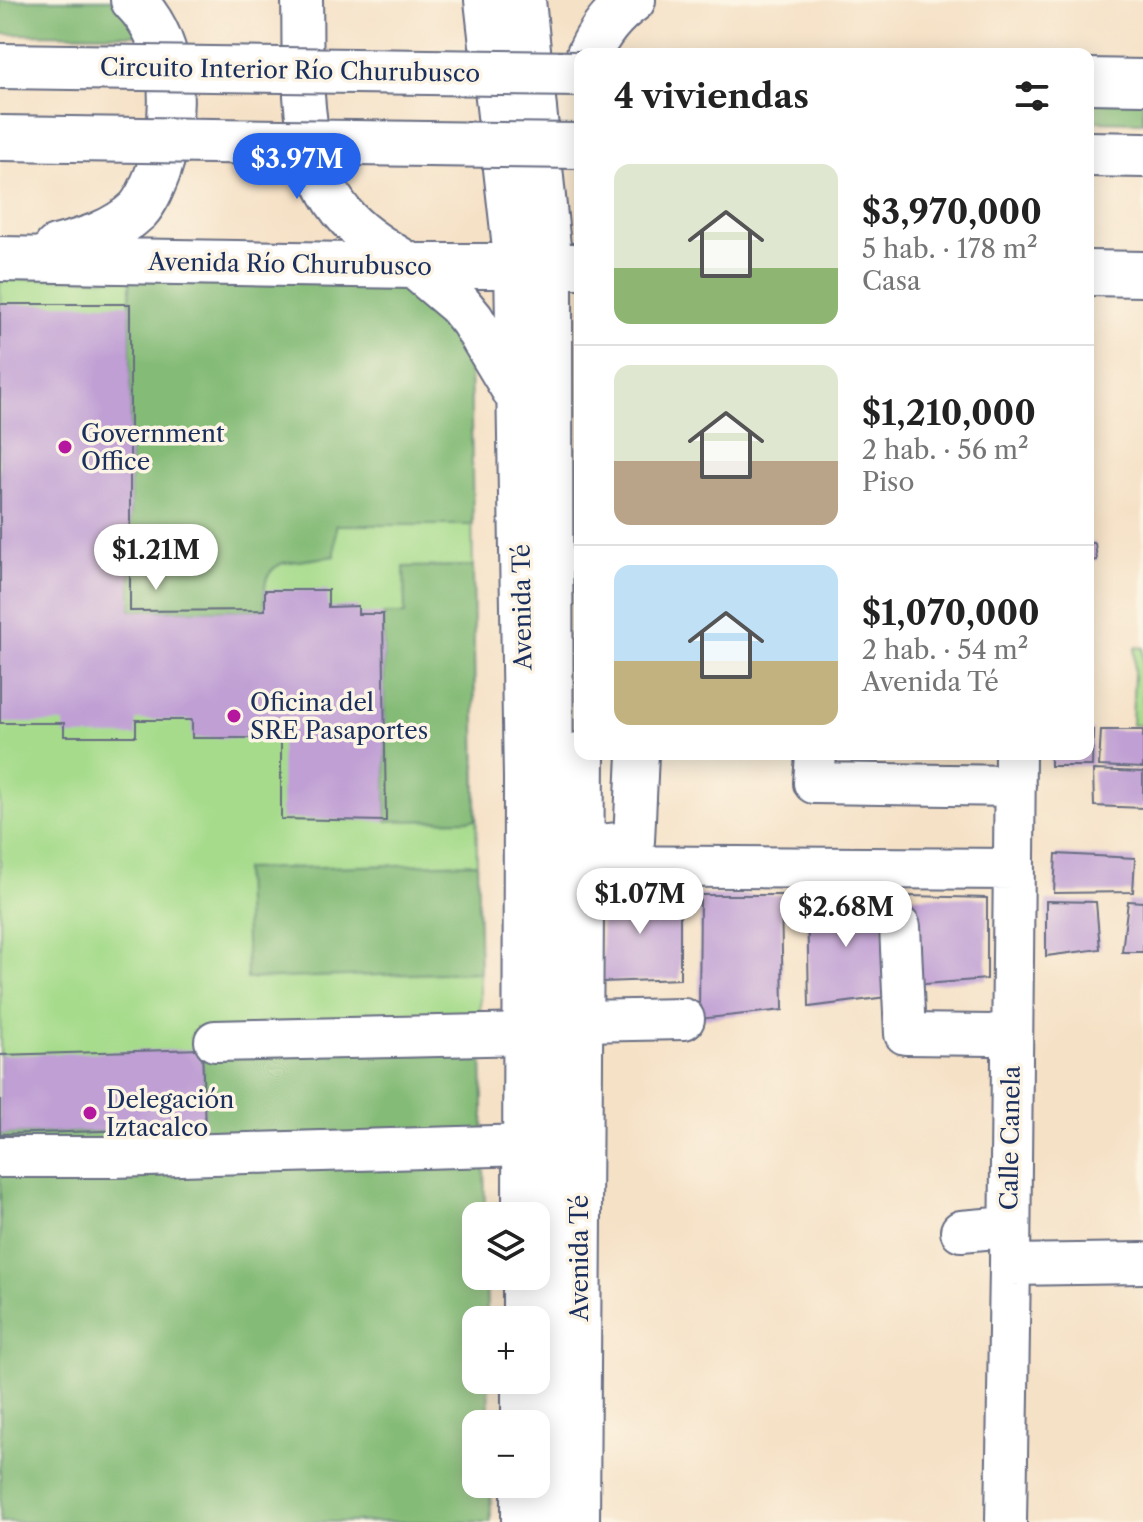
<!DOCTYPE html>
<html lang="es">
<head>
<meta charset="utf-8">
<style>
  :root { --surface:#fff; --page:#f6f6f6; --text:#222; --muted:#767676; --line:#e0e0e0; --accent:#2563eb }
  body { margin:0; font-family:"Libre Caslon Text",serif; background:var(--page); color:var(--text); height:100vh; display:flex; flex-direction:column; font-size:30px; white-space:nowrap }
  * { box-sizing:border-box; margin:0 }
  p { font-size:26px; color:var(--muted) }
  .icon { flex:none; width:44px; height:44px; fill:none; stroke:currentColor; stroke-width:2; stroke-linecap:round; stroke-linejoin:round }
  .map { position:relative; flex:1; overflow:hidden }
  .details { position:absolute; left:574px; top:48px; width:520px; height:712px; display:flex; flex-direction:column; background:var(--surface); border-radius:16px; box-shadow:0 4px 20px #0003 }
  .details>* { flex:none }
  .tools { position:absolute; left:462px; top:1202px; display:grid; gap:16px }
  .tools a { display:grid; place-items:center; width:88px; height:88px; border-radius:16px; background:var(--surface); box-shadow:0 4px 20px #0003; font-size:40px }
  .price { position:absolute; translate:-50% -68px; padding:0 18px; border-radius:28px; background:#fff; color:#222; font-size:26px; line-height:52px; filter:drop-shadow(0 2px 4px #0008) }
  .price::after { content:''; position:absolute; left:50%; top:48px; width:24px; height:18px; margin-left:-12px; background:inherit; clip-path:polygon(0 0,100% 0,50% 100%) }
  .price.on { background:var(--accent); color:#fff }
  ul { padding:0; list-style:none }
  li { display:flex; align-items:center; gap:24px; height:200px; padding:0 40px }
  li+li { border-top:2px solid var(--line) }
  li span { display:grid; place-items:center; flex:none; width:224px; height:160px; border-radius:16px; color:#555 }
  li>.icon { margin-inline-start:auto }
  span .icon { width:96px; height:96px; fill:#fffc; stroke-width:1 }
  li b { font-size:34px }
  h2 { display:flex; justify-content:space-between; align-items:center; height:96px; padding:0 40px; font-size:34px }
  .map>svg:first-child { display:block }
  .green { fill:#a6db8b; stroke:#608574; stroke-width:2 }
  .forest { fill:#84bb77; stroke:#50756a; stroke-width:2 }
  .building { fill:#bf9fd4 }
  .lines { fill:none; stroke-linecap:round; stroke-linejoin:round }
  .minor-casing { stroke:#676d82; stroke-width:44 }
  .major-casing { stroke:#676d82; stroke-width:48 }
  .highway-casing { stroke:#676d82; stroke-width:48 }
  .minor { stroke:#fff; stroke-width:40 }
  .major { stroke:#fff; stroke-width:44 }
  .highway { stroke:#fff; stroke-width:44 }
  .highway-bridge-casing { stroke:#676d82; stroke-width:48; stroke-linecap:butt }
  .highway-bridge { stroke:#fff; stroke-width:44 }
  .poi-dot { fill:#b5179e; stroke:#fcf5e5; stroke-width:3 }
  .labels { text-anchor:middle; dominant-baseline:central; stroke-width:7; stroke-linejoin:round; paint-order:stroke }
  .street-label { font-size:24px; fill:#1b2f5e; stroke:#fcf5e5 }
  .poi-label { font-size:24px; fill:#1b2f5e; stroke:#fcf5e5; text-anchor:start }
</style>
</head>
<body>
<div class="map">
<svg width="1143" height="1522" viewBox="0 0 1143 1522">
  <rect width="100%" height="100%" fill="#fcf5e5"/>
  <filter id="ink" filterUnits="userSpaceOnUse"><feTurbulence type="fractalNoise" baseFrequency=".0125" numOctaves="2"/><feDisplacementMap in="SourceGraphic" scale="16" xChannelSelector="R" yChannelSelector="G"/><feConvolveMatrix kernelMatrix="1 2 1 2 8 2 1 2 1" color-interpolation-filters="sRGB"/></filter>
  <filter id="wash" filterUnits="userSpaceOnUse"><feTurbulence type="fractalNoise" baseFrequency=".006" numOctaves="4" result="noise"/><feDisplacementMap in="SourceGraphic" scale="32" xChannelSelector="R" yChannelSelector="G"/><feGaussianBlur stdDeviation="1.8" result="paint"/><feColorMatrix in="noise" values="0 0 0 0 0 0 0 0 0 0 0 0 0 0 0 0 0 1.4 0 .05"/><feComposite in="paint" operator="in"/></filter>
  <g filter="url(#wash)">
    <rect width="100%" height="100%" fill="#f5e1c6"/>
    <path class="green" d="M130 278 459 321 470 362 477 863 485 1216H476V1276H486L487 1320H476V1380H488L489 1424H476V1484H490L491 1522H0V279Z
      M1135 647 1143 648V725H1132Z"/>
    <path class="forest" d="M0 0H144L149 35 0 34Z
      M1088 94 1143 95V122L1088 121Z
      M130 278 416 281 459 321 470 362 473 525H336L335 556 283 563C261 572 265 590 265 610L130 611Z
      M473 566 476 820 386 821 383 614H405L404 567Z
      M477 863 480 972 247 979 244 869Z
      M482 1047 485 1216H476V1276H486L487 1320H476V1380H488L489 1424H476V1484H490L491 1522H0V1134L204 1128 202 1049Z"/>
    <g id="blocks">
      <path class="building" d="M0 304H130V611L265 610V590H328V607L358 606V614H383L386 821 281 819V738H192V720H136V736H64V723H0Z
        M1088 543H1095L1097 560 1088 561Z
        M1088 730H1093L1092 766H1050V754H1088Z
        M1101 730H1143V768L1099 766Z
        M1093 770 1143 772V808L1094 806Z
        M1056 854 1135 858 1133 892 1054 893Z
        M600 891 680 895V979L603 982Z
        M700 895H781L783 1010 699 1019Z
        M807 896 883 897 886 997 809 1007Z
        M910 896 987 898V979L913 985Z
        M1046 901 1096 902 1100 949 1046 956Z
        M1128 901 1143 902V952H1122Z
        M202 1049 205 1128 0 1134V1055Z"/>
    </g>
  </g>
  <g filter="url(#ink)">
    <use href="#blocks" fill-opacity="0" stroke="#676d82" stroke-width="2"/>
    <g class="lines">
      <defs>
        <path id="minor" d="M302 0C304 73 295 162 348 219 367 239 391 252 414 266
          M525 0 552 266 553 1083 543 1189 540 1522
          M816 754 814 783 1015 786
          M582 847 634 841 638 754
          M582 866 1014 869
          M900 927 905 1034 992 1035 1012 1030
          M581 1021 684 1019
          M215 1041 526 1034
          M0 1157H114L526 1145
          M961 1231 1009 1227
          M1010 1265 1143 1263
          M1006 1522 1010 1265 1015 754"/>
        <path id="major" d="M487 0 517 266 526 778 525 1216
          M589 54C599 32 613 14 633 0
          M56 248C86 240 115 232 138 210 147 200 153 185 158 172 178 116 178 45 133 0
          M0 259 414 266H580
          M414 266 459 304 472 320 517 395
          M1088 273 1143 274
          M525 1320V1276
          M524 1424V1380
          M524 1522V1484
          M577 1522 582 754"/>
        <path id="highway" d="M1088 81 1143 82
          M1088 154 1143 155"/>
      </defs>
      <use href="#minor" class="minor-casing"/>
      <use href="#major" class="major-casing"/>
      <use href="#highway" class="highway-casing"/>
      <use href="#minor" class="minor"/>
      <use href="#major" class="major"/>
      <use href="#highway" class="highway"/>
      <defs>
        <path id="highway-bridge" d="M0 66 580 74
          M0 138 580 146"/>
      </defs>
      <use href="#highway-bridge" class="highway-bridge-casing"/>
      <use href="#highway-bridge" class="highway-bridge"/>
    </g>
  </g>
  <g class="poi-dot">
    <circle cx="65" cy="447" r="8"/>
    <circle cx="234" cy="716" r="8"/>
    <circle cx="90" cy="1113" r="8"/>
  </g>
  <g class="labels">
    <g class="street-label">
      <text transform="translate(290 70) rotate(1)">Circuito Interior Río Churubusco</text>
      <text transform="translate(290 264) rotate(1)">Avenida Río Churubusco</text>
      <text transform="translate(522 607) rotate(-91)">Avenida Té</text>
      <text transform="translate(1010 1138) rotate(-89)">Calle Canela</text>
      <text transform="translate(579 1258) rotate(-90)">Avenida Té</text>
    </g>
    <g class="poi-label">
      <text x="81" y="433">Government<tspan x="81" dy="28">Office</tspan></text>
      <text x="250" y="702">Oficina del<tspan x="250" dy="28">SRE Pasaportes</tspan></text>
      <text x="106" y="1099">Delegación<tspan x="106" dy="28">Iztacalco</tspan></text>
    </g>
  </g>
</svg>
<div class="tools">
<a><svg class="icon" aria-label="layers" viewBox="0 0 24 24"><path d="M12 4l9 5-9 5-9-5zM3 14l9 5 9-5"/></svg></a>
<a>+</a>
<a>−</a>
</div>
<b class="price on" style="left:297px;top:201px">$3.97M</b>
<b class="price" style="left:156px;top:592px">$1.21M</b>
<b class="price" style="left:640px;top:936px">$1.07M</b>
<b class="price" style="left:846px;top:949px">$2.68M</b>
<section class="details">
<h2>4 viviendas<svg class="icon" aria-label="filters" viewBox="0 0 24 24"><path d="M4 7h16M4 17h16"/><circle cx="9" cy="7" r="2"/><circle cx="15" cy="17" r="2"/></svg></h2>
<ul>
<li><span style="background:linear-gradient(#dfe7d0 65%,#8fb573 0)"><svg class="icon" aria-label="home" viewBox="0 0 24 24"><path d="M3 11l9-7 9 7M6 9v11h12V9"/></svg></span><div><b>$3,970,000</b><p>5 hab. · 178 m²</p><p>Casa</p></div></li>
<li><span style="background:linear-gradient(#dfe7d0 60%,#b9a48a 0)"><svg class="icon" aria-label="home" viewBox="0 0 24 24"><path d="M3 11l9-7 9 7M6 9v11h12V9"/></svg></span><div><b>$1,210,000</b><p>2 hab. · 56 m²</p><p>Piso</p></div></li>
<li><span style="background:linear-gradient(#bfe0f5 60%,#c2b280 0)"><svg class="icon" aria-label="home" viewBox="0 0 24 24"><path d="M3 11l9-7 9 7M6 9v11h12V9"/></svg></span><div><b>$1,070,000</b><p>2 hab. · 54 m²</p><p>Avenida Té</p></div></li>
</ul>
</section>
</div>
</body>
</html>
